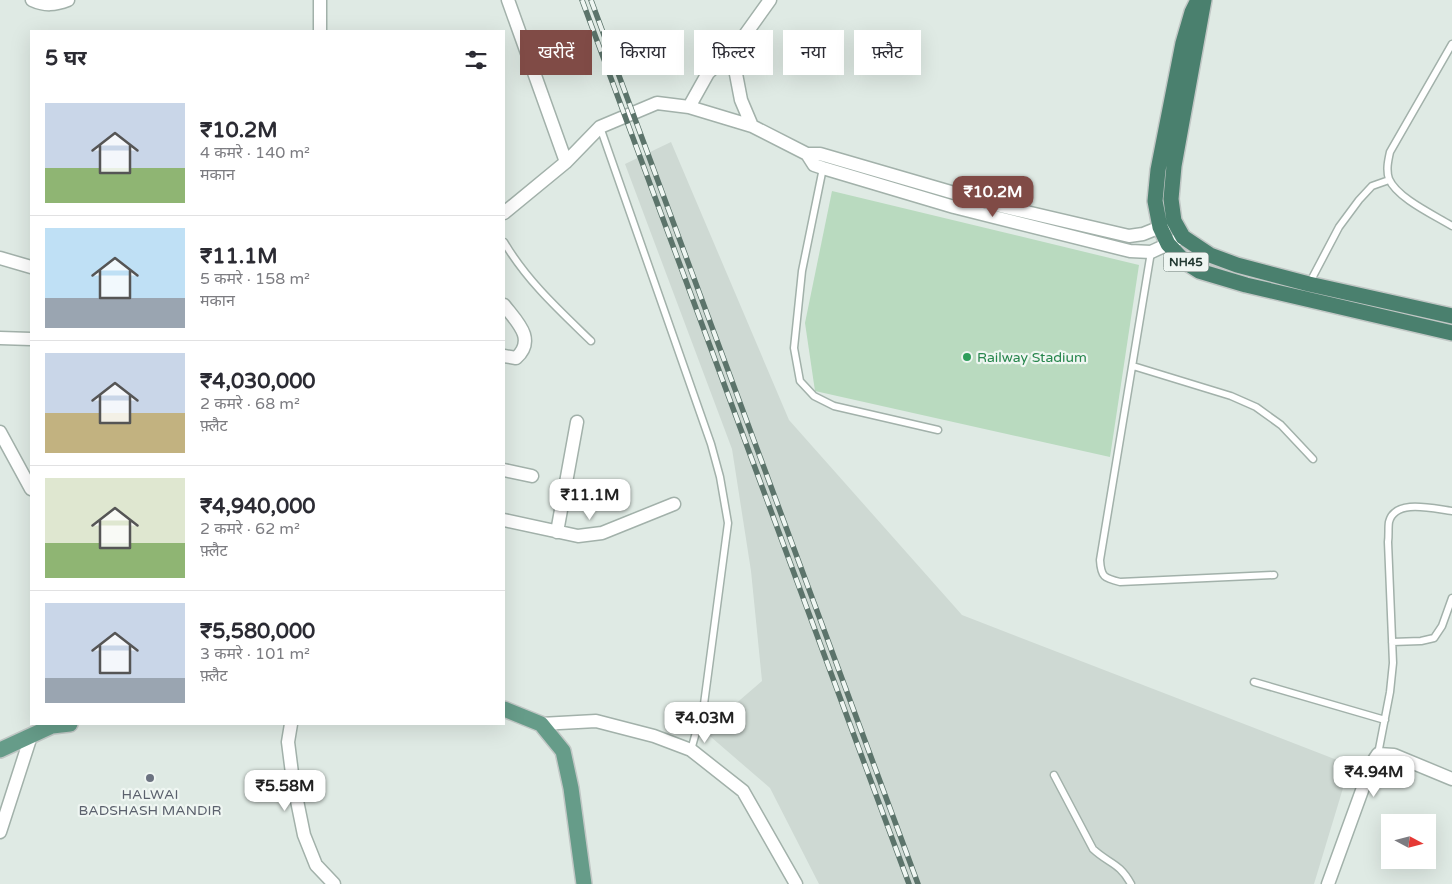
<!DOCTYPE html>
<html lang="hi">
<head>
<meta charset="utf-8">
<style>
  :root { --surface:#fff; --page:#f7f7f7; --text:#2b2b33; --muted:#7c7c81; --line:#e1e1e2; --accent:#804b46 }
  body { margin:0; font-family:"Varela Round","Noto Sans Devanagari",sans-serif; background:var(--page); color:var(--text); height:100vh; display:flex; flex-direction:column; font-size:19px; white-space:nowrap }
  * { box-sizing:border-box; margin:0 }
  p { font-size:16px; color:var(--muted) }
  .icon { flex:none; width:28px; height:28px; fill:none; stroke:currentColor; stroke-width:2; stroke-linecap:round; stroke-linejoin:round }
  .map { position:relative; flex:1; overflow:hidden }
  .panel { position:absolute; left:30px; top:30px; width:475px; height:695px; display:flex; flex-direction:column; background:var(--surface); border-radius:0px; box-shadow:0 5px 20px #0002 }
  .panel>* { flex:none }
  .top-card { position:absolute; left:520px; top:30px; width:475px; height:45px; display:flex; gap:10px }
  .needle { width:32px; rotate:97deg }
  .tools { position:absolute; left:1381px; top:814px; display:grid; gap:10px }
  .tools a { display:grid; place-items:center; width:55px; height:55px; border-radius:0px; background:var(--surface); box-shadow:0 5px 20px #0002; font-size:25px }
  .price { position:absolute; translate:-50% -42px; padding:0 11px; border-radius:10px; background:#fff; color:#222; font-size:16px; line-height:32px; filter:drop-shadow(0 1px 2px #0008) }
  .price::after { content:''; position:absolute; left:50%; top:30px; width:15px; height:11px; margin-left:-8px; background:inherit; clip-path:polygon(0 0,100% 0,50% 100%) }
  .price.current { background:var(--accent); color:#fff }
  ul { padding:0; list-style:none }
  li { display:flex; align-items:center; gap:15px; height:125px; padding:0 15px }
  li+li { border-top:1px solid var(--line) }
  li span { display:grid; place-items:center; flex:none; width:140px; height:100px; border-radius:0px; color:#555 }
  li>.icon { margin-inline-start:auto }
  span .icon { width:60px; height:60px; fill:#fffc; stroke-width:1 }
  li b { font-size:21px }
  h2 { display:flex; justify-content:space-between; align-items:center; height:60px; padding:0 15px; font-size:21px }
  .chip { padding:0 18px; border-radius:0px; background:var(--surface); box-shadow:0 5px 20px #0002; font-size:18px; line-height:45px }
  .chip.current { background:var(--accent); color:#fff }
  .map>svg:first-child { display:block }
  .built { fill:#ced9d3 }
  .green { fill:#b9dabf }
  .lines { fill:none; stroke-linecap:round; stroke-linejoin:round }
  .service-casing { stroke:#a2b1aa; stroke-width:9 }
  .minor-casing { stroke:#a2b1aa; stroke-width:15 }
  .primary-casing { stroke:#c1c7c5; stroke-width:18 }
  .trunk-casing { stroke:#c1c7c5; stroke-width:18 }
  .service { stroke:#fff; stroke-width:6 }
  .minor { stroke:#fff; stroke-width:12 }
  .primary { stroke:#669c89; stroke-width:15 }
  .trunk { stroke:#4a806e; stroke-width:15 }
  .rail-casing { stroke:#5c746b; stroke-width:5.5 }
  .rail { stroke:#eff6f2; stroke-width:4; stroke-dasharray:11; stroke-linecap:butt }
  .leisure-dot { fill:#2e9e5b; stroke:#eff6f2; stroke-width:2 }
  .worship-dot { fill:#6b7280; stroke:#eff6f2; stroke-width:2 }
  .labels { text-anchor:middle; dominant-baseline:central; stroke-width:4.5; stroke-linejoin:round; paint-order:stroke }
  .shield { fill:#eff6f2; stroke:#5f716a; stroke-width:1 }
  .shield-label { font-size:12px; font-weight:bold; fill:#213830 }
  .leisure-label { font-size:14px; fill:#27864d; stroke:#eff6f2; text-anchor:start }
  .worship-label { font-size:14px; fill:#5b616d; stroke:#eff6f2 }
</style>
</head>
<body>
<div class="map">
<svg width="1452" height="884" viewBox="0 0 1452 884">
  <rect width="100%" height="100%" fill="#dfeae4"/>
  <path class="built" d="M671 142 789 420 962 615 1350 765 1314 884H819L770 788 704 731 762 681 751 571 732 449 625 164Z"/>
  <path class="green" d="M832 191 1139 265 1110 457 815 391 805 323Z"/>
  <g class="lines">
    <defs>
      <path id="service" d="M1452 44 1390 152C1388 161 1386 170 1389 179 1397 198 1434 215 1452 226
        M600 127 711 444 720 477 728 523 704 704 691 750
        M823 168 802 271 794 348 800 381 814 396 834 406 938 430
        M504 242C527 281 559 310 591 341
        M1151 252 1100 560C1101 577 1104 578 1120 582L1274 575
        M1309 284 1339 227 1359 200 1372 186 1389 180
        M1133 366 1231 396 1256 407 1281 425 1313 459
        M1392 642 1421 641 1434 638 1442 626 1452 598
        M1254 682 1385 720
        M1378 754 1390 692 1393 663 1388 542C1389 535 1388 528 1389 522 1395 498 1434 509 1452 511
        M1054 775 1093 849C1109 864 1119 862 1131 884"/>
      <path id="minor" d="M32 0C45 6 55 5 68 0
        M320 0V31
        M508 0 566 162
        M737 46 736 74 741 100 752 126
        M689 107 708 73 737 46 770 0
        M807 154 814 165 823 168 954 207 1130 251 1151 252 1177 240
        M504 213 566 162 600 127 657 103 689 107 752 126 807 154H820L992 204 1129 236 1143 234 1168 224
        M0 258 31 267
        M504 305C516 321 537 339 516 358L504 356
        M0 338 31 339
        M0 432 31 489
        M504 470 532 476
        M504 520 578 536 602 533 674 504
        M557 532 577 422
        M291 724 288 742 293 781 304 835 316 865 334 884
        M541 724 596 721 654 736 691 750 743 791 796 884
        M0 832 31 736
        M1328 884 1372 763 1378 754 1394 755 1452 779"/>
      <path id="primary" d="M504 709 541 724 563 751 571 788 584 884
        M0 750 52 726 70 724"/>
      <path id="trunk" d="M1198 0 1192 12 1183 43 1158 170 1155 201 1160 227 1168 244 1185 262 1199 271 1246 285 1452 333
        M1204 0 1174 166 1171 199 1174 221 1183 237 1210 255 1237 265 1309 284 1452 316"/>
    </defs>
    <use href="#service" class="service-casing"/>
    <use href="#minor" class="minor-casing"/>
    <use href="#primary" class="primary-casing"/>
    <use href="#trunk" class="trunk-casing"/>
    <use href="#service" class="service"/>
    <use href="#minor" class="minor"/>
    <use href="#primary" class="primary"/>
    <use href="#trunk" class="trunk"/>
    <defs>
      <path id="rail" d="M582 0 909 884
        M591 0 918 884"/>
    </defs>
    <use href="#rail" class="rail-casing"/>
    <use href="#rail" class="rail"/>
  </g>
  <circle class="leisure-dot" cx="967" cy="357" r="5"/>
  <circle class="worship-dot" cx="150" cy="778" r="5"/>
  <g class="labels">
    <rect class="shield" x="1163.5" y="252.5" width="45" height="19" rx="4"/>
    <g class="shield-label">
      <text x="1186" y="262">NH45</text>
    </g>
    <g class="leisure-label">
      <text x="977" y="357">Railway Stadium</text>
    </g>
    <g class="worship-label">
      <text x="150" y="794">HALWAI<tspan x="150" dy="16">BADSHASH MANDIR</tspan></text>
    </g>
  </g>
</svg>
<div class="tools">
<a><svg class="needle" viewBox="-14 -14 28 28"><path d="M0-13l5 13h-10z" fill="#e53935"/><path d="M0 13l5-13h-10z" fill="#7c7c81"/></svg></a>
</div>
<b class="price current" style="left:993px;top:218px">₹10.2M</b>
<b class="price" style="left:590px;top:521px">₹11.1M</b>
<b class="price" style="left:705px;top:744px">₹4.03M</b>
<b class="price" style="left:1374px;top:798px">₹4.94M</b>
<b class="price" style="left:285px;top:812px">₹5.58M</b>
<div class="top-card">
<a class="chip current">खरीदें</a>
<a class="chip">किराया</a>
<a class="chip">फ़िल्टर</a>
<a class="chip">नया</a>
<a class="chip">फ़्लैट</a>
</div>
<section class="panel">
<h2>5 घर<svg class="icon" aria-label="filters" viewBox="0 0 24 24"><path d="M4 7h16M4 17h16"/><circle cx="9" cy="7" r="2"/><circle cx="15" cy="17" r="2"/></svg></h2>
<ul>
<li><span style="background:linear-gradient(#c9d6e8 65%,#8fb573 0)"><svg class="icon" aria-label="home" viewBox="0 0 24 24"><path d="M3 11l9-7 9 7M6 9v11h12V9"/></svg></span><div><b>₹10.2M</b><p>4 कमरे · 140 m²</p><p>मकान</p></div></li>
<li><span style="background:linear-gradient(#bfe0f5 70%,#9aa5b1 0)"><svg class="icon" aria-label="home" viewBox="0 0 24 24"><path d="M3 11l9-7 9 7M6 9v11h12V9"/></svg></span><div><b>₹11.1M</b><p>5 कमरे · 158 m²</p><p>मकान</p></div></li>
<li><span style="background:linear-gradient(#c9d6e8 60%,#c2b280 0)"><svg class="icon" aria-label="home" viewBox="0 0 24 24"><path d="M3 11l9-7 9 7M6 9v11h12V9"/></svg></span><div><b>₹4,030,000</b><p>2 कमरे · 68 m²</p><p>फ़्लैट</p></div></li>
<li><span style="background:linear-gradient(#dfe7d0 65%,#8fb573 0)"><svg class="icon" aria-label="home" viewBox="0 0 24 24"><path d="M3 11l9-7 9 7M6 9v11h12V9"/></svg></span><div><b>₹4,940,000</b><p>2 कमरे · 62 m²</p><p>फ़्लैट</p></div></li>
<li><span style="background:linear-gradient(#c9d6e8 75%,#9aa5b1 0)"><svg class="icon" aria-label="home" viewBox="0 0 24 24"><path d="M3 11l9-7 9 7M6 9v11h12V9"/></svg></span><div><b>₹5,580,000</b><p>3 कमरे · 101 m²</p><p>फ़्लैट</p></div></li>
</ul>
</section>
</div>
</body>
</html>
